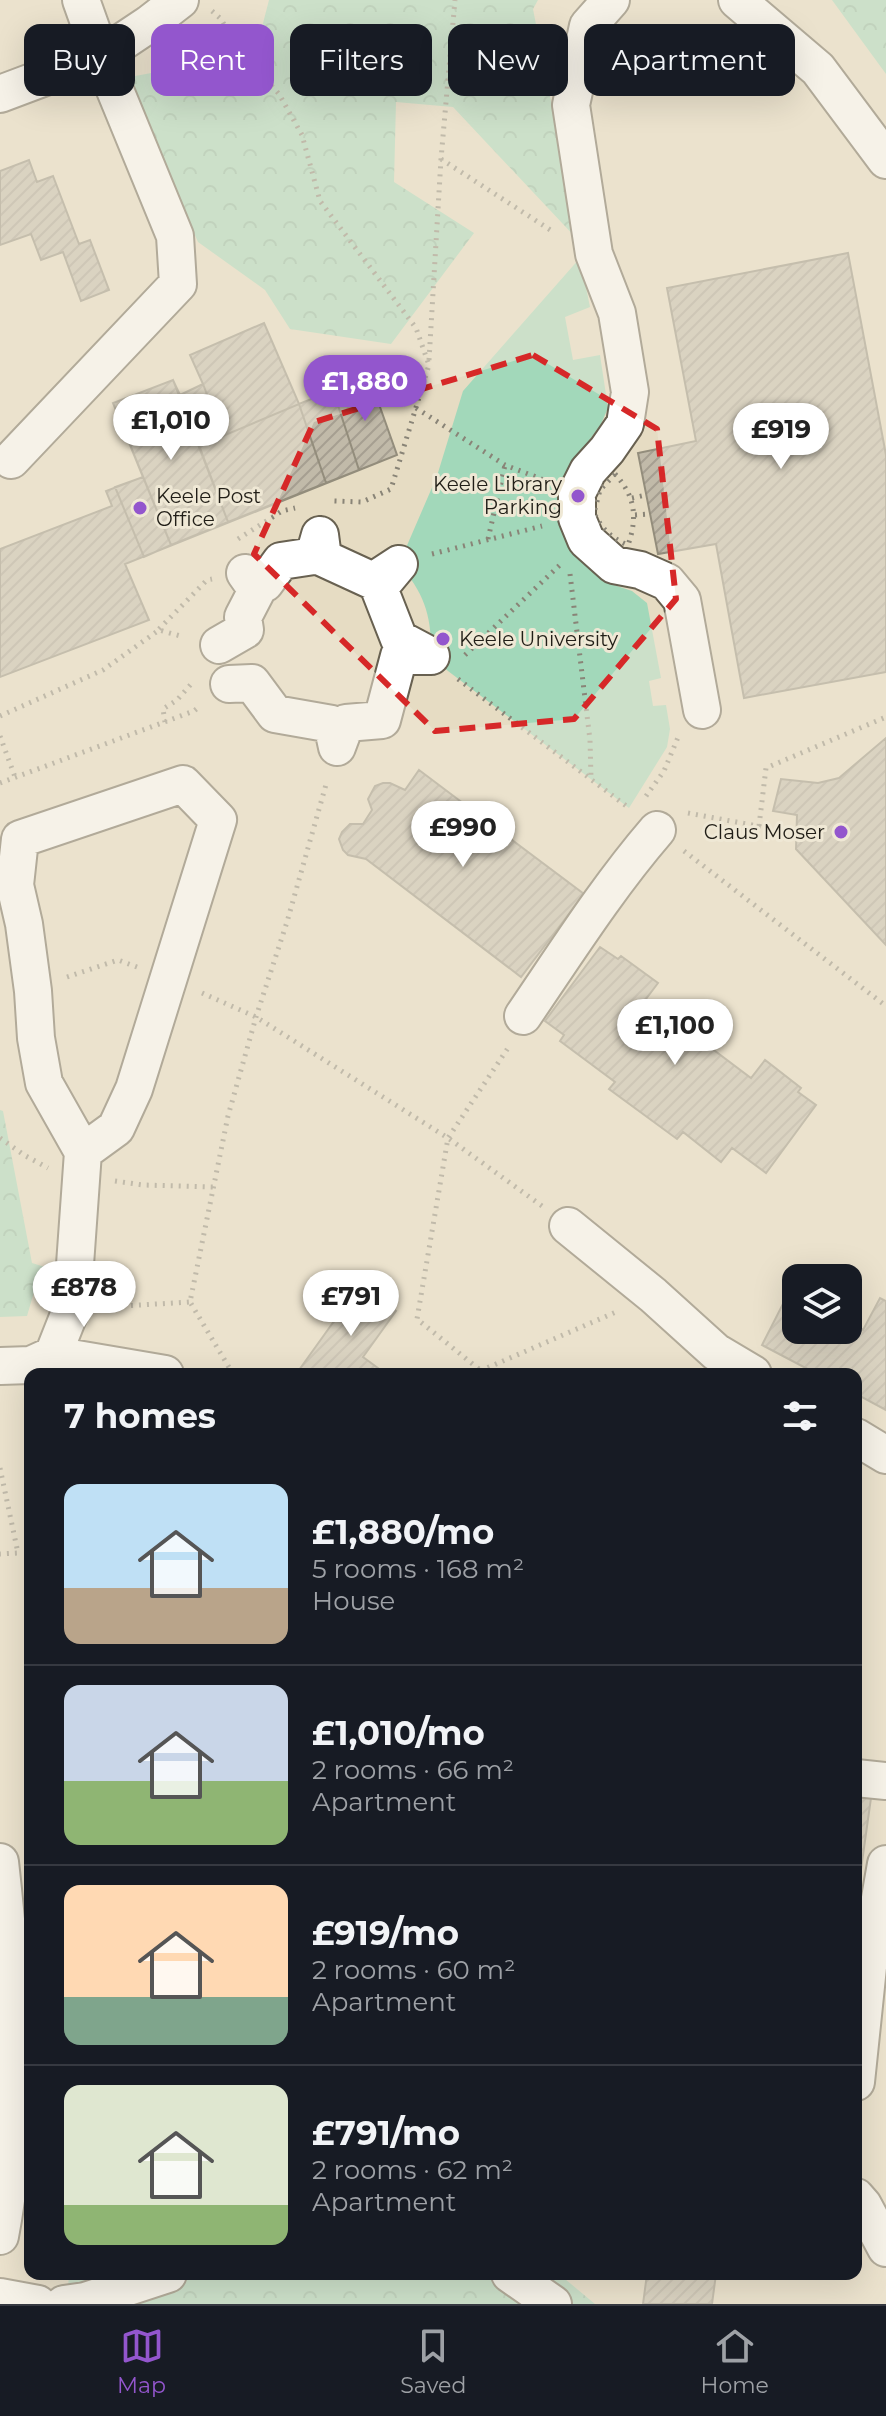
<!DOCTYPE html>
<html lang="en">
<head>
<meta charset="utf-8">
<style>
  :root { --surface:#171b24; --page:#20242c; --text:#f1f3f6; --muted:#9ea1a6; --line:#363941; --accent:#9356cd }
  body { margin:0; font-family:Montserrat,sans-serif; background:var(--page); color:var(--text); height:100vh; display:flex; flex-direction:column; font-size:30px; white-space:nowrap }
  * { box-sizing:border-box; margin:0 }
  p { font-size:26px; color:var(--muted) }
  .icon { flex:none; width:44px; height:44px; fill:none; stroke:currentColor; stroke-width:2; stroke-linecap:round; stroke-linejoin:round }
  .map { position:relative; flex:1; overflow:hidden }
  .panel { position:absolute; left:24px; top:1368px; width:838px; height:912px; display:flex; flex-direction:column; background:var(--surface); border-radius:16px; box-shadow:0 8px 32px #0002 }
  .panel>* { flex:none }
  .banner { position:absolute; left:24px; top:24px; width:838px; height:72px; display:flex; gap:16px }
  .buttons { position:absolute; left:782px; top:1264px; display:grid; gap:16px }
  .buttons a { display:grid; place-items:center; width:80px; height:80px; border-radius:16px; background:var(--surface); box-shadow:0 8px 32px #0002; font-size:40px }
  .price { position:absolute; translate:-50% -68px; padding:0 18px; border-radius:28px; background:#fff; color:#222; font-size:26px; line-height:52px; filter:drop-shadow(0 2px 4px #0008) }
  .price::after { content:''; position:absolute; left:50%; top:48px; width:24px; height:18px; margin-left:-12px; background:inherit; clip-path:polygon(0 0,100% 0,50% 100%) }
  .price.selected { background:var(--accent); color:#fff }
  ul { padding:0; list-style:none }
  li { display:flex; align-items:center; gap:24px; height:200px; padding:0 40px }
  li+li { border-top:2px solid var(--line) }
  li span { display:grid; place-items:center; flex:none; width:224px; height:160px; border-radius:16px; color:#555 }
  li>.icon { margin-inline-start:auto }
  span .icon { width:96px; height:96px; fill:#fffc; stroke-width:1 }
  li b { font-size:34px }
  h2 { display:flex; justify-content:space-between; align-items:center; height:96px; padding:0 40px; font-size:34px }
  .pill { padding:0 28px; border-radius:16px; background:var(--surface); box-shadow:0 8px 32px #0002; font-size:28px; line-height:72px }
  .pill.selected { background:var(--accent); color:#fff }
  .tab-bar { display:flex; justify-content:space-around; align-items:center; height:112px; border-top:2px solid var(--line); background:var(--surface); font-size:22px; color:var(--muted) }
  .tab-bar a { display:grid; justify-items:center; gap:4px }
  .tab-bar .selected { color:var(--accent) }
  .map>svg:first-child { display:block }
  .built { fill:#e6dcc3; fill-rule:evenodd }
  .green { fill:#a2d8ba }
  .forest { fill:url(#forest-crowns) }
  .building { fill:url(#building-hatch); stroke:#938d7c; stroke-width:2 }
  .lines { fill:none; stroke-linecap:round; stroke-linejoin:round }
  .minor-casing { stroke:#686151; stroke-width:40 }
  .path { stroke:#898477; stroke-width:5; stroke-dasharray:2 6; stroke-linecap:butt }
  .minor { stroke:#fff; stroke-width:36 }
  .marked { fill:none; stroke:#d62828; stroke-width:6; stroke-dasharray:16 10; stroke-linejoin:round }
  .poi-dot { fill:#9356cd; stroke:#efe8d5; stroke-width:3 }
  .labels { text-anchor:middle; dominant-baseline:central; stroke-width:6; stroke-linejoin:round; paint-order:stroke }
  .poi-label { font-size:20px; fill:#211e17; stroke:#efe8d5; text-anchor:end }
</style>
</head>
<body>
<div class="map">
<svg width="886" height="2304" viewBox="0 0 886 2304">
  <defs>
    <pattern id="forest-crowns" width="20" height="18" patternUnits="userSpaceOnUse" patternTransform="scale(2)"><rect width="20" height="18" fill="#a2d8ba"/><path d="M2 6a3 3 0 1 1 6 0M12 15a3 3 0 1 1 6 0" fill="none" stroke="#8bb99f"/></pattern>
    <pattern id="building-hatch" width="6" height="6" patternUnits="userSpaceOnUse" patternTransform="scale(2)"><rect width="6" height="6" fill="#c1baa9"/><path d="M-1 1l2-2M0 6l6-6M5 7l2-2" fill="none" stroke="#a69f91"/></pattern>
  </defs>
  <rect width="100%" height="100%" fill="#efe8d5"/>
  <path class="built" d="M0 0H886V2304H0ZM796 1278H848V1330H796ZM30 1374H856V2274H30Z"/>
  <path class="green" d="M580 258 590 307 565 317 573 360 600 355 608 408 601 424 572 464 585 561 614 585 632 591 647 603 661 678 649 681 653 706 666 705 670 729 667 747 629 808 448 671 431 656C432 617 425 594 399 564L437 476 463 391Z"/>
  <path class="forest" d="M269 0H538L533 9 578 240 453 107 396 102 394 182 474 233 391 344 290 329 265 290 198 242 124 78 255 54Z
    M832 0H886V74Z
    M0 1110 3 1111 32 1263 48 1268 46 1288 34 1292 27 1316 0 1317Z
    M69 2274H559L595 2304H67Z"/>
  <path class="building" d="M29 160 37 182 53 176 79 244 90 240 109 290 81 301 63 252 41 260 31 234 0 245V171Z
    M848 253 886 455V672L744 698 716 544 658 554 638 453 696 441 667 288Z
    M264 323 299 404 369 376 397 455 125 564 149 620 0 677V549L112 506 106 491 143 477 113 403 173 380 180 395 203 384 190 355Z
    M369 376 397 455 359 470 333 390Z
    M173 380 228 522 171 545 113 403Z
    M203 384 223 436 299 404 326 483 228 522 180 395Z
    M333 390 359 470 326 483 299 404Z
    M143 477 171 545 144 557 115 487Z
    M886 738V945L796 849 797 815 773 811 781 779 818 783 839 778Z
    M419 770 584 894 521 977 366 859 348 855 343 850 339 839 342 832 350 824H363L372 810 368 799 375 786 383 783H390L405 790Z
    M600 947 618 959 621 956 658 983 646 999 751 1078 765 1060 801 1088 798 1092 816 1105 766 1173 732 1148 721 1162 683 1132 677 1139 609 1089 615 1082 560 1041 564 1035 545 1021Z
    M360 1285 396 1311 363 1357 386 1374H304L299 1370Z
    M789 1292 796 1295V1330H848V1322L863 1330 880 1298 886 1301V1410L856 1394V1374H817L762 1345Z
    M856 1797 871 1798 856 1905Z
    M647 2274H716L712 2304H643Z"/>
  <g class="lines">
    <defs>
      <path id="minor" d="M611 0 588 26 571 105 594 254 617 313 630 392 625 424 607 450 588 471 577 493V518L586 540 614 565 640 570 667 582 682 600 702 710
        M737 0 818 69 886 160
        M0 94 101 56 149 24 180 0
        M11 460 178 284 175 236 101 56 81 0
        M320 535 323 558 373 581 399 564
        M399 564 379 588 399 639 431 656
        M245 573 265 583 281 561 314 556 320 535
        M219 645 245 630 243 617 257 590 245 573
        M229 684 252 683 275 714 332 724 337 747
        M337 747 346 723 382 720 399 656H431
        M523 1016C566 953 607 888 657 830
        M568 1226 653 1295 716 1352 753 1374
        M53 1355 72 1307 83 1152 44 1083 36 1038 33 991 24 924 15 885 20 839 183 784 218 820 134 1089 116 1128 83 1152
        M0 1366 31 1365 53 1355 165 1374
        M856 1437 886 1455
        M856 1778 886 1781
        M0 1862C14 1986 24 2112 0 2236
        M856 2082 868 1967 886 1864
        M856 2197 863 2205 886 2248
        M510 2274 553 2304
        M0 2297 38 2304
        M64 2304 85 2301 168 2274"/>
    </defs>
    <use href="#minor" class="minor-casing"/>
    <path class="path" d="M212 11 220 18 246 58 279 94 302 135 320 201 416 328 429 365 391 489 362 502 334 501
      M441 159 555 233
      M429 360 441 159 455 0
      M416 408 505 465 544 480
      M615 474C635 496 638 517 628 545 611 538 602 529 594 513L600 490Z
      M632 498 646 495
      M635 515 650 514
      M238 539 282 511 295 508
      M488 539 505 465
      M432 554 542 526
      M570 574 590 740 591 778
      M159 629 207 580 212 579
      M465 655 562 563
      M458 679 629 808
      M0 716 103 670 159 630 184 637
      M165 722 163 709 177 700 192 683
      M0 736 15 777
      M0 783 194 711 200 706
      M646 796 664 771 679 735
      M688 813 779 830
      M759 826 766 768 886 717
      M684 851 886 1006
      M67 977 118 960 137 967
      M202 993 256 1017 448 1138 542 1206
      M0 1138 24 1155 48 1168
      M115 1181 143 1185 214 1187
      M107 1307 190 1302
      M233 1374 190 1302 228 1116 256 1017 287 922 327 781
      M473 1374 616 1312
      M485 1374 417 1319 448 1138 508 1048
      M0 1468 18 1553 0 1554"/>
    <use href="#minor" class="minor"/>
  </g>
  <path d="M0 0H886V2304H0ZM533 355 657 429 676 599 574 719 435 731 254 554 314 422Z" fill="#efe8d5" fill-opacity=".55" fill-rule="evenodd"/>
  <path class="marked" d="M533 355 657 429 676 599 574 719 435 731 254 554 314 422Z"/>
  <g class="poi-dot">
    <circle cx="578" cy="496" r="8"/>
    <circle cx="140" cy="508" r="8"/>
    <circle cx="443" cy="639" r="8"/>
    <circle cx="841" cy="832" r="8"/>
  </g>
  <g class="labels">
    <g class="poi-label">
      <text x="562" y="484">Keele Library<tspan x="562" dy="23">Parking</tspan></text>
      <text x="156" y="496" text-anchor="start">Keele Post<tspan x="156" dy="23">Office</tspan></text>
      <text x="459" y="639" text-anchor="start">Keele University</text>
      <text x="825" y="832">Claus Moser</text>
    </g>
  </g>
</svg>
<div class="buttons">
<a><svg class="icon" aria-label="layers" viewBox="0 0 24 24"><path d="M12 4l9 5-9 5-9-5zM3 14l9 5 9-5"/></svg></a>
</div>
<b class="price selected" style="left:365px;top:423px">£1,880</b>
<b class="price" style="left:171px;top:462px">£1,010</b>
<b class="price" style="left:781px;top:471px">£919</b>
<b class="price" style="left:463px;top:869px">£990</b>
<b class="price" style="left:675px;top:1067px">£1,100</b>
<b class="price" style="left:84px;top:1329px">£878</b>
<b class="price" style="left:351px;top:1338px">£791</b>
<div class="banner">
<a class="pill">Buy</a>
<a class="pill selected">Rent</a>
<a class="pill">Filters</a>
<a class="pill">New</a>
<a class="pill">Apartment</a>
</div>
<section class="panel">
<h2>7 homes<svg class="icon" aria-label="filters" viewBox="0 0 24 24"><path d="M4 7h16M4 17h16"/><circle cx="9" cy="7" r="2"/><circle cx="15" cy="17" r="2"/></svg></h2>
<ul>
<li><span style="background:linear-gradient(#bfe0f5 65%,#b9a48a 0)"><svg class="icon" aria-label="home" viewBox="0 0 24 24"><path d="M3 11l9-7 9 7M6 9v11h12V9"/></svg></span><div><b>£1,880/mo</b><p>5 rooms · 168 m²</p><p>House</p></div></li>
<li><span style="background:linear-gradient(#c9d6e8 60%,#8fb573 0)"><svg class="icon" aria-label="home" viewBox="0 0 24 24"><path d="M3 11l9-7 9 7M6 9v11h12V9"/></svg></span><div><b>£1,010/mo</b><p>2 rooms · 66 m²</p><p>Apartment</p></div></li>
<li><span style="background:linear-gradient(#ffd9b3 70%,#7fa58c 0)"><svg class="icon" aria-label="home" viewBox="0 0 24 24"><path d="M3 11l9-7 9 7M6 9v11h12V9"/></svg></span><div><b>£919/mo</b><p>2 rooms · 60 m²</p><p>Apartment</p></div></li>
<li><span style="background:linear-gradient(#dfe7d0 75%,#8fb573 0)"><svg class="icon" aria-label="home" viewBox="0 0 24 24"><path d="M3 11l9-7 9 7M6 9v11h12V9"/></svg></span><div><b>£791/mo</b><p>2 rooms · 62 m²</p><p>Apartment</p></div></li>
</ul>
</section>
</div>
<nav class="tab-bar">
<a class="selected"><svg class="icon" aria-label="map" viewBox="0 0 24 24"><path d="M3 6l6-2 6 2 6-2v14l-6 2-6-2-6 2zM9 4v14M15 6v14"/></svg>Map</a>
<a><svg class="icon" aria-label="saved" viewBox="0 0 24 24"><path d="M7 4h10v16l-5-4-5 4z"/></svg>Saved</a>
<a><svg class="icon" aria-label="home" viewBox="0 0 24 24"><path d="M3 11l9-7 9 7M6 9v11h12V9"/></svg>Home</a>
</nav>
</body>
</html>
